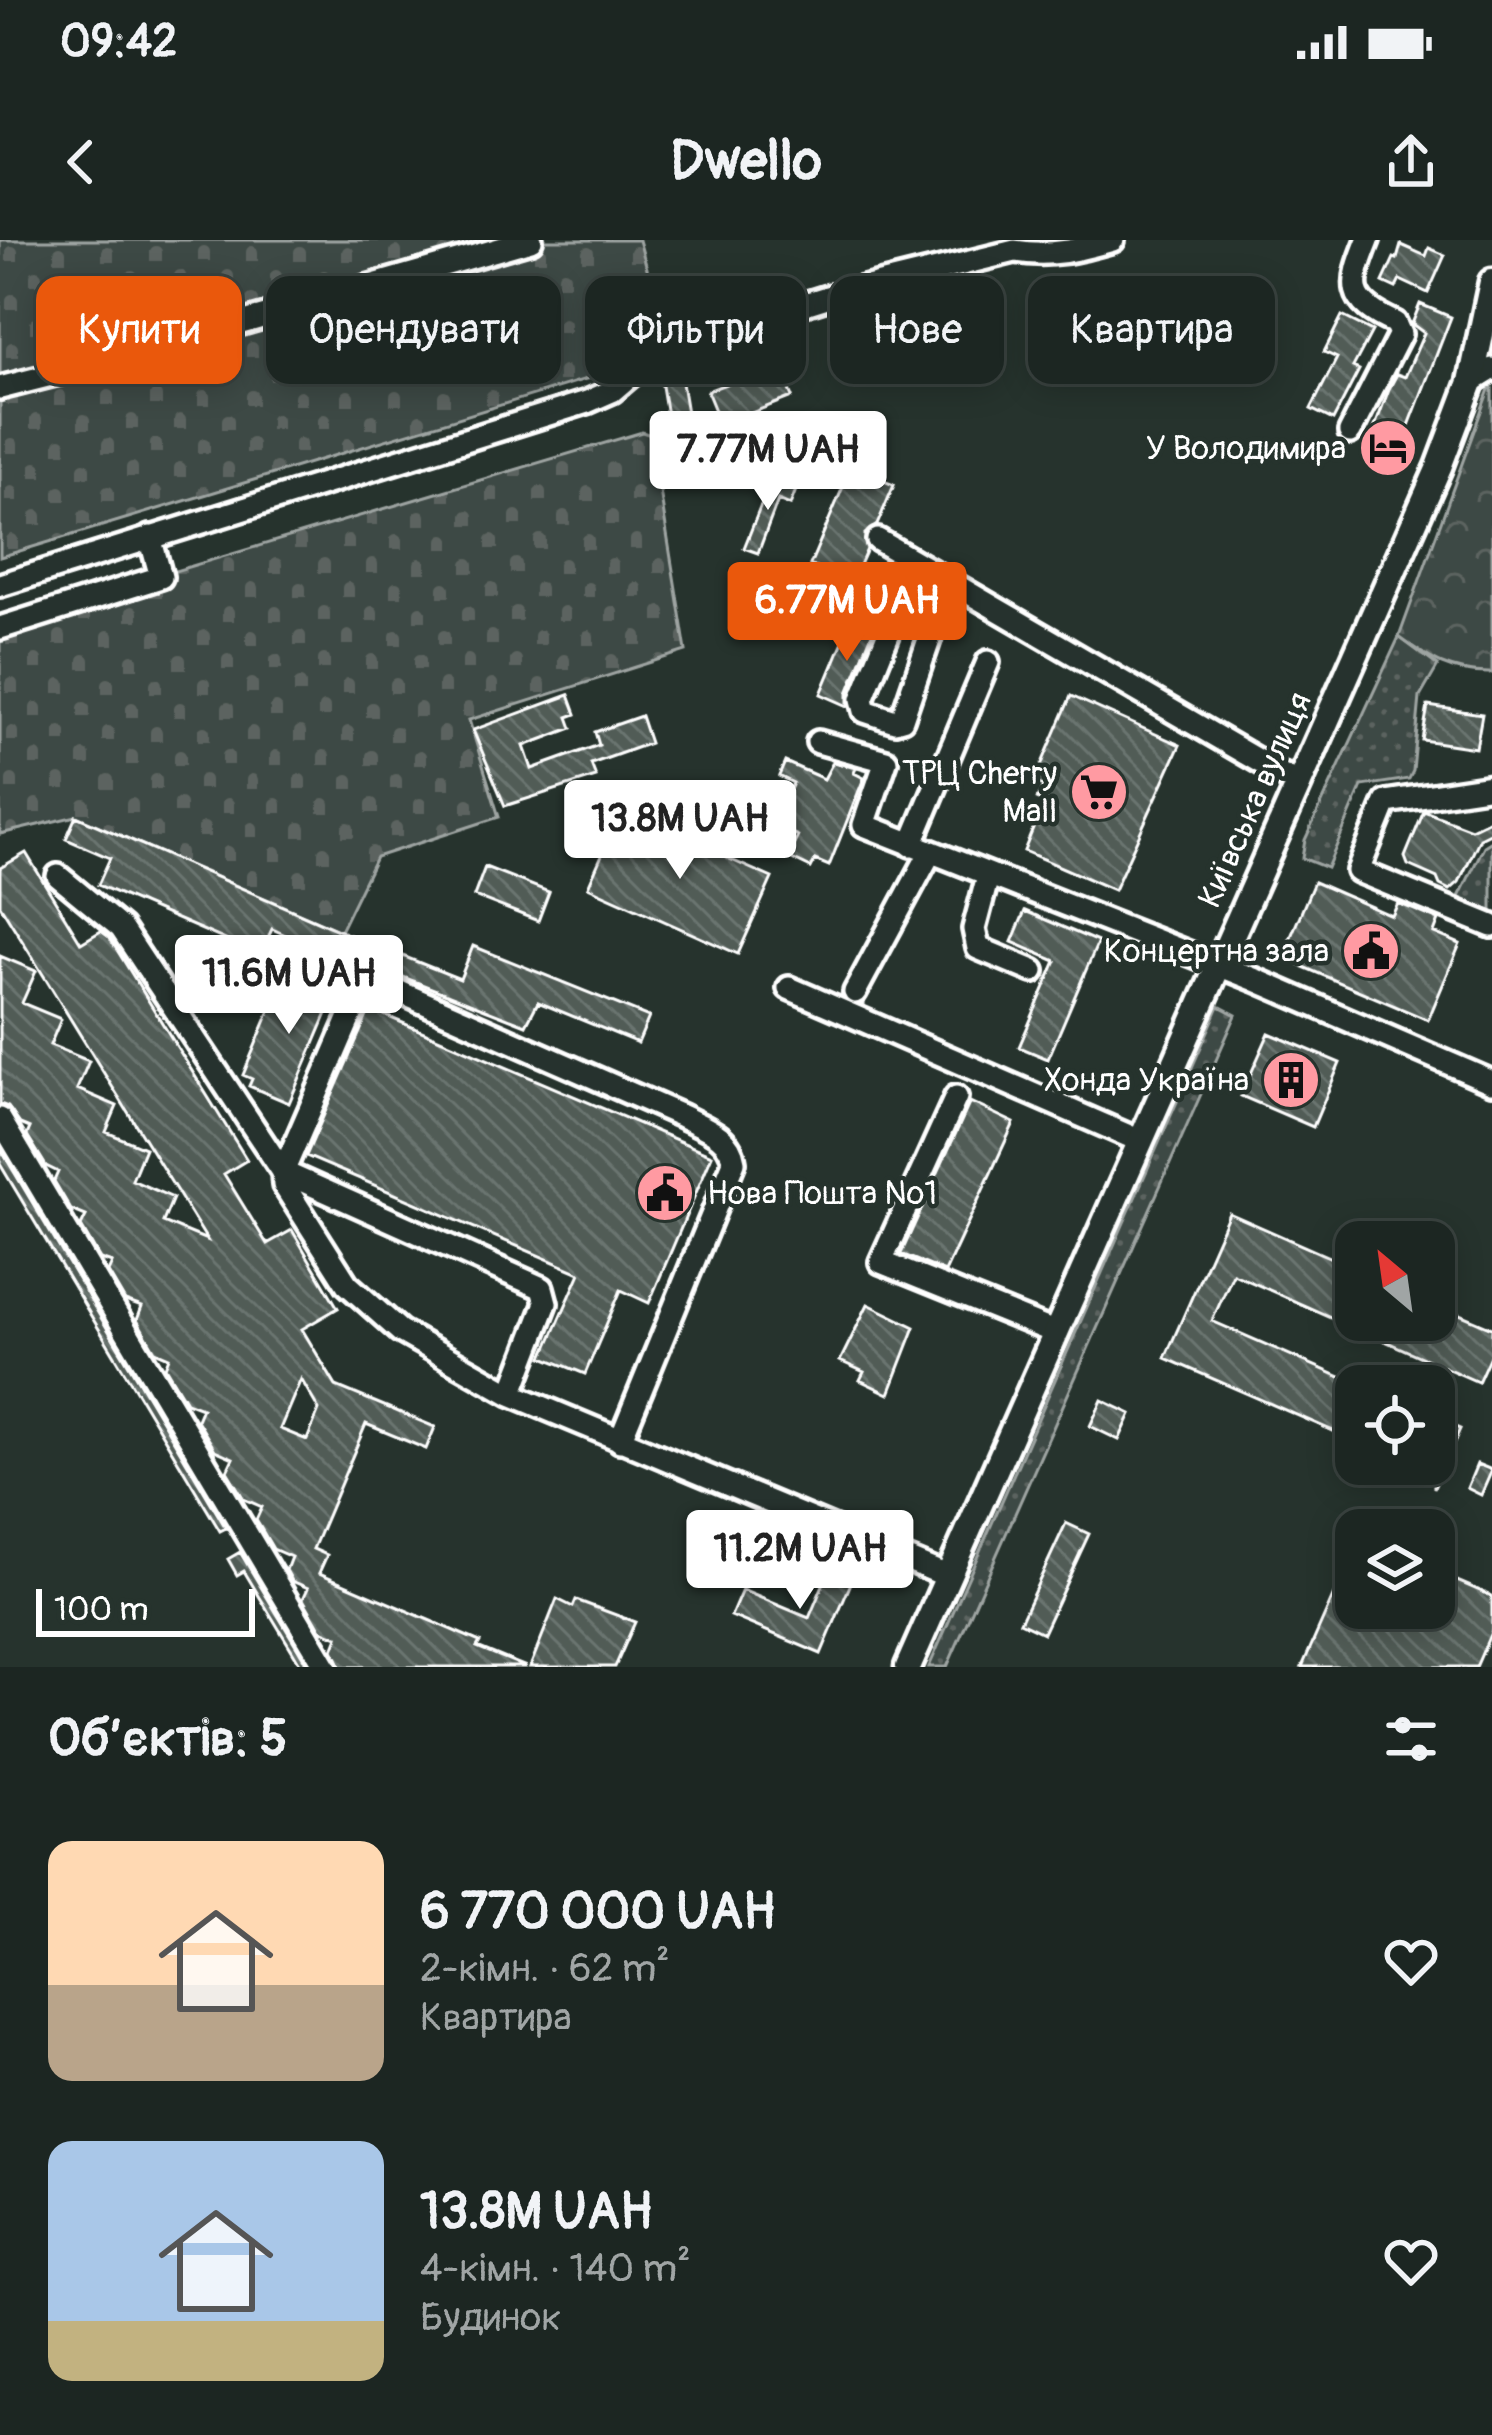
<!DOCTYPE html>
<html lang="uk">
<head>
<meta charset="utf-8">
<style>
  :root { --surface:#1c2622; --page:#29322f; --text:#f1f3f6; --muted:#a0a5a5; --line:#3a4340; --accent:#ea580c }
  body { margin:0; font-family:Pangolin,sans-serif; background:var(--page); color:var(--text); height:100vh; display:flex; flex-direction:column; font-size:45px; white-space:nowrap }
  * { box-sizing:border-box; margin:0 }
  p { font-size:39px; color:var(--muted) }
  .icon { flex:none; width:66px; height:66px; fill:none; stroke:currentColor; stroke-width:2; stroke-linecap:round; stroke-linejoin:round }
  .map { position:relative; height:1427px; overflow:hidden }
  .panel { display:flex; flex-direction:column; background:var(--surface); flex:1 }
  .panel>* { flex:none }
  .hud { position:absolute; left:36px; top:36px; width:1422px; height:108px; display:flex; gap:24px }
  .needle { width:78px; rotate:331deg }
  .fabs { position:absolute; left:1335px; top:981px; display:grid; gap:24px }
  .fabs a { display:grid; place-items:center; width:120px; height:120px; border-radius:24px; background:var(--surface); box-shadow:0 6px 30px #0003,0 0 0 3px var(--line); font-size:60px }
  .scale { position:absolute; left:36px; bottom:30px; width:219px; box-sizing:border-box; padding-left:12px; border:6px solid #fff; border-top:0; font-size:33px; line-height:42px; white-space:nowrap; color:#fff; -webkit-text-stroke:9px #26332d; paint-order:stroke }
  .price { position:absolute; translate:-50% -102px; padding:0 27px; border-radius:12px; background:#fff; color:#222; font-size:39px; line-height:78px; filter:drop-shadow(0 3px 6px #0008) }
  .price::after { content:''; position:absolute; left:50%; top:72px; width:36px; height:27px; margin-left:-18px; background:inherit; clip-path:polygon(0 0,100% 0,50% 100%) }
  .price.active { background:var(--accent); color:#fff }
  ul { padding:0; list-style:none }
  li { display:flex; align-items:center; gap:36px; height:300px; padding:0 48px }
  li span { display:grid; place-items:center; flex:none; width:336px; height:240px; border-radius:24px; color:#555 }
  li>.icon { margin-inline-start:auto }
  span .icon { width:144px; height:144px; fill:#fffc; stroke-width:1 }
  li b { font-size:51px }
  h2 { display:flex; justify-content:space-between; align-items:center; height:144px; padding:0 48px; font-size:51px }
  .chip { padding:0 42px; border-radius:24px; background:var(--surface); box-shadow:0 6px 30px #0003,0 0 0 3px var(--line); font-size:42px; line-height:108px }
  .chip.active { background:var(--accent); color:#fff }
  .status { display:flex; justify-content:space-between; align-items:center; height:84px; padding:0 60px; background:var(--surface); direction:ltr }
  .status svg { height:33px; fill:currentColor }
  header { display:flex; justify-content:space-between; align-items:center; height:156px; padding:0 48px; background:var(--surface); font-size:54px; font-weight:800 }
  .map>svg:first-child { display:block }
  .grass { fill:url(#grass-dots); stroke:#9ea4a2; stroke-width:3 }
  .cemetery { fill:url(#cemetery-stones); stroke:#9ea4a2; stroke-width:3 }
  .park { fill:url(#park-crowns); stroke:#9ea4a2; stroke-width:3 }
  .building { fill:url(#building-back-hatch); stroke:#fff; stroke-width:3; fill-rule:evenodd }
  .lines { fill:none; stroke-linecap:round; stroke-linejoin:round }
  .minor-casing { stroke:#fff; stroke-width:30 }
  .major-casing { stroke:#fff; stroke-width:33 }
  .minor { stroke:#26332d; stroke-width:21 }
  .major { stroke:#26332d; stroke-width:24 }
  .labels { text-anchor:middle; dominant-baseline:central; stroke-width:9; stroke-linejoin:round; paint-order:stroke }
  .poi-label { font-size:33px; fill:#fff; stroke:#26332d; text-anchor:end }
  .street-label { font-size:33px; fill:#fff; stroke:#26332d }
</style>
</head>
<body>
<div class="status"><b>09:42</b><svg viewBox="0 0 49 12"><path d="M0 12V9h3v3zM5 12V6h3v6zM10 12V3h3v9zM15 12V0h3v12zM26 1h20v11H26zM47 4h2v5h-2z"/></svg></div>
<header><svg class="icon" aria-label="back" viewBox="0 0 24 24"><path d="M15 5l-7 7 7 7"/></svg>Dwello<svg class="icon" aria-label="share" viewBox="0 0 24 24"><path d="M12 15V3M7 8l5-5 5 5M5 13v7h14v-7"/></svg></header>
<div class="map">
<svg width="1492" height="1427" viewBox="0 0 1492 1427">
  <defs>
    <pattern id="grass-dots" width="8" height="8" patternUnits="userSpaceOnUse" patternTransform="scale(3)"><rect width="8" height="8" fill="#3e4944"/><path d="M2 2h.1M6 6h.1" fill="none" stroke="#5b6460" stroke-width="1.8" stroke-linecap="round"/></pattern>
    <pattern id="cemetery-stones" width="16" height="16" patternUnits="userSpaceOnUse" patternTransform="scale(3)"><rect width="16" height="16" fill="#3e4944"/><path d="M2 7V4a2 2 0 0 1 4 0v3zM10 15v-3a2 2 0 0 1 4 0v3z" fill="#5b6460"/></pattern>
    <pattern id="park-crowns" width="20" height="18" patternUnits="userSpaceOnUse" patternTransform="scale(3)"><rect width="20" height="18" fill="#3e4944"/><path d="M2 6a3 3 0 1 1 6 0M12 15a3 3 0 1 1 6 0" fill="none" stroke="#5b6460"/></pattern>
    <pattern id="building-back-hatch" width="6" height="6" patternUnits="userSpaceOnUse" patternTransform="scale(3)"><rect width="6" height="6" fill="#515c57"/><path d="M-1 5l2 2M0 0l6 6M5-1l2 2" fill="none" stroke="#6b7470"/></pattern>
  </defs>
  <rect width="100%" height="100%" fill="#26332d"/>
  <filter id="ink" filterUnits="userSpaceOnUse"><feTurbulence type="fractalNoise" baseFrequency=".00833" numOctaves="2"/><feDisplacementMap in="SourceGraphic" scale="24" xChannelSelector="R" yChannelSelector="G"/><feConvolveMatrix kernelMatrix="1 2 1 2 8 2 1 2 1" color-interpolation-filters="sRGB"/></filter>
  <g filter="url(#ink)">
    <path class="grass" d="M1399 397 1438 426 1420 457 1413 531 1409 539 1362 546 1327 628 1302 618 1305 600Z
      M1492 601V674L1458 659 1484 606Z
      M1219 766 1236 775 947 1427H929Z"/>
    <path class="cemetery" d="M0 0H639L666 96 616 130 0 317Z
      M642 192 651 195 686 411 469 480 499 577 376 617 340 691 76 576 0 594V383Z"/>
    <path class="park" d="M1492 141V433C1452 434 1430 420 1399 397Z"/>
    <path class="building" d="M1401 5 1426 16 1429 8 1445 15 1428 53 1400 40 1396 48 1383 42 1394 18 1397 19Z
      M1420 64 1451 77 1393 227 1364 216 1389 149 1397 134 1405 137 1424 93 1412 84Z
      M934 68 954 119 926 130 921 115 873 135 862 107 866 106 864 101 911 82 909 78Z
      M1342 76 1372 91 1353 127 1359 130 1333 180 1311 169 1337 118 1324 112Z
      M788 119 792 129 785 140 792 157 731 181 696 225 676 229 661 140 681 137 693 209 718 178 707 151 731 142 726 128 748 120 753 133Z
      M851 228 894 245 877 285 865 294 867 309 852 343 810 325Z
      M771 240 796 250 790 265 778 260 758 313 744 308Z
      M748 333 768 336 763 371 742 368Z
      M851 382 873 391 848 453V466L821 454Z
      M569 455 576 474 568 477 572 488 524 506 532 529 599 505 595 492 641 476 650 503 591 524 596 537 505 566 473 490Z
      M1071 456 1180 505 1114 650 1024 611 1044 562 1037 559 1043 546 1034 542Z
      M1428 466 1482 474 1476 508 1422 500Z
      M785 522 824 539 833 522 856 528 854 533 864 538 829 626 815 620 811 628 788 617 798 596 760 579 768 562 782 568 793 543 779 536Z
      M621 571 772 638 738 714 588 647Z
      M1424 571 1471 589 1492 579V592L1480 598 1459 642 1450 650 1440 645 1437 638 1408 625 1405 617Z
      M76 576 340 691 460 739 473 706 649 777 638 803 538 762 526 785 352 717 349 723 272 689 260 715 98 645 110 618 66 599Z
      M26 613 81 703 101 691 109 697 247 920 224 934 267 1004 292 990 338 1068 302 1089 336 1146 435 1187 426 1209 366 1184 313 1309 327 1315 319 1333 480 1402 477 1407 526 1427H341L333 1410 338 1397 321 1390 303 1359 308 1348 292 1341 286 1330 291 1317 273 1309 256 1280 262 1267 244 1259 227 1231 233 1218 215 1210 197 1180 202 1168 186 1162 165 1127 169 1117 155 1111 137 1080 142 1067 125 1061 108 1032 112 1023 100 1019 81 986 86 976 71 970 54 941 58 932 46 926 27 895 30 888 20 884 8 867 0 864V716L36 731 22 763 61 779 50 805 89 821 77 849 117 866 106 892 145 908 132 940 173 958 163 982 207 1000 0 665V628ZM301 1139 319 1170 307 1200 280 1189Z
      M485 627 549 652 538 681 474 656Z
      M1314 642 1392 676 1398 663 1439 680 1434 693 1460 704 1428 780 1282 718Z
      M1025 671 1098 702 1048 819 1019 807 1056 721 1012 702Z
      M316 735 339 745 289 863 249 846 252 839 243 835 283 739 309 750Z
      M370 769 712 915 649 1063 621 1050 585 1134 543 1117 580 1033 306 916Z
      M1269 793 1340 823 1313 887 1241 856Z
      M970 862 1014 883 945 1032 901 1014Z
      M0 908 226 1288 220 1291 0 924Z
      M1229 973 1356 1029V1080H1434V1063L1492 1088V1111L1478 1142 1233 1034 1212 1081 1356 1144V1201L1165 1118Z
      M868 1064 915 1087 889 1154 860 1140 864 1132 840 1121Z
      M1102 1160 1131 1174 1119 1200 1090 1186Z
      M1434 1178 1460 1189 1434 1248V1235L1409 1224H1434Z
      M1477 1224 1492 1230 1481 1255 1467 1248Z
      M1066 1283 1089 1294 1043 1393 1020 1382Z
      M1356 1304V1368H1434V1331L1492 1356V1390L1476 1427H1302Z
      M240 1312 309 1427H302L244 1331 237 1335 228 1319Z
      M833 1321 856 1331 821 1414 731 1376 742 1350 809 1378Z
      M557 1359 573 1367 576 1360 635 1382 615 1427H530Z"/>
    <g class="lines">
      <defs>
        <path id="minor" d="M1471 142 1492 129
          M0 148 126 116 531 0
          M1350 192 1400 94 1395 83C1346 61 1350 45 1368 0
          M878 300 1298 544
          M0 345 587 162 612 151 661 109 827 57 1015 11C1051 17 1078 10 1113 0
          M940 368 902 377 891 387 862 459 865 471 895 481 902 479 949 341
          M0 388 161 337 150 297
          M818 502 886 521 864 585 1256 740 1492 842
          M1492 546 1386 562 1358 631 1492 686
          M911 605 988 422
          M58 636 121 688 283 932 542 1048 546 1063 511 1154
          M988 636 974 689 978 708 1033 731
          M789 748 1138 900
          M855 752 930 613
          M956 857 881 1022 1054 1092
          M0 879 326 1427
          M620 1201 734 922C730 895 705 888 682 876L386 746 370 744 360 754 283 932 284 945 347 1044 400 1091 511 1154 947 1336"/>
        <path id="major" d="M908 1427 1439 227 1471 142 1492 42"/>
      </defs>
      <use href="#minor" class="minor-casing"/>
      <use href="#major" class="major-casing"/>
      <use href="#minor" class="minor"/>
      <use href="#major" class="major"/>
    </g>
  </g>
  <defs>
    <symbol id="hotel-disc" viewBox="-11 -11 22 22"><circle r="9.5" fill="#ff9aa2" stroke="#26332d"/><path d="M-6-4.5h1.5V1H6V5H4.5V3h-9V5H-6ZM-4 0a1.8 1.8 0 1 1 3.6 0ZM.5 0V-2.5h3Q6-2.5 6 0Z" fill="#111"/></symbol>
    <symbol id="supermarket-disc" viewBox="-11 -11 22 22"><circle r="9.5" fill="#ff9aa2" stroke="#26332d"/><path d="M-6-5.5h2.5l.6 2H6L4.5 2H-2.5L-4.4-4H-6ZM-1.5 3.2a1.3 1.3 0 1 0 .1 0ZM3 3.2a1.3 1.3 0 1 0 .1 0Z" fill="#111"/></symbol>
    <symbol id="civic-disc" viewBox="-11 -11 22 22"><circle r="9.5" fill="#ff9aa2" stroke="#26332d"/><path d="M-.6-6.5H3V-4.5H.6V-3L4-1V1h2V6H-6V1h2V-1L-.6-3ZM-1.2 2.5V6h2.4V2.5Z" fill="#111"/></symbol>
    <symbol id="building-disc" viewBox="-11 -11 22 22"><circle r="9.5" fill="#ff9aa2" stroke="#26332d"/><path d="M-4-6H4V6H1V3H-1V6H-4ZM-2.5-4.3h1.7v1.8h-1.7ZM.8-4.3h1.7v1.8H.8ZM-2.5-1h1.7V.8h-1.7ZM.8-1h1.7V.8H.8Z" fill="#111"/></symbol>
  </defs>
  <g fill-rule="evenodd">
    <use href="#hotel-disc" x="1355" y="175" width="66" height="66"/>
    <use href="#supermarket-disc" x="1066" y="519" width="66" height="66"/>
    <use href="#civic-disc" x="1338" y="678" width="66" height="66"/>
    <use href="#building-disc" x="1258" y="807" width="66" height="66"/>
    <use href="#civic-disc" x="632" y="920" width="66" height="66"/>
  </g>
  <g class="labels">
    <g class="poi-label">
      <text x="1346" y="208">У Володимира</text>
      <text x="1057" y="533">ТРЦ Cherry<tspan x="1057" dy="38">Mall</tspan></text>
      <text x="1329" y="711">Концертна зала</text>
      <text x="1249" y="840">Хонда Україна</text>
      <text x="707" y="953" text-anchor="start">Нова Пошта №1</text>
    </g>
    <g class="street-label">
      <text transform="translate(1255 560) rotate(-66)">Київська вулиця</text>
    </g>
  </g>
</svg>
<div class="fabs">
<a><svg class="needle" viewBox="-14 -14 28 28"><path d="M0-13l5 13h-10z" fill="#e53935"/><path d="M0 13l5-13h-10z" fill="#a0a5a5"/></svg></a>
<a><svg class="icon" aria-label="locate" viewBox="0 0 24 24"><circle cx="12" cy="12" r="6"/><path d="M12 2v4M12 18v4M2 12h4M18 12h4"/></svg></a>
<a><svg class="icon" aria-label="layers" viewBox="0 0 24 24"><path d="M12 4l9 5-9 5-9-5zM3 14l9 5 9-5"/></svg></a>
</div>
<div class="scale">100 m</div>
<b class="price" style="left:768px;top:273px">7.77M UAH</b>
<b class="price active" style="left:847px;top:424px">6.77M UAH</b>
<b class="price" style="left:680px;top:642px">13.8M UAH</b>
<b class="price" style="left:289px;top:797px">11.6M UAH</b>
<b class="price" style="left:800px;top:1372px">11.2M UAH</b>
<div class="hud">
<a class="chip active">Купити</a>
<a class="chip">Орендувати</a>
<a class="chip">Фільтри</a>
<a class="chip">Нове</a>
<a class="chip">Квартира</a>
</div>
</div>
<section class="panel">
<h2>Об’єктів: 5<svg class="icon" aria-label="filters" viewBox="0 0 24 24"><path d="M4 7h16M4 17h16"/><circle cx="9" cy="7" r="2"/><circle cx="15" cy="17" r="2"/></svg></h2>
<ul>
<li><span style="background:linear-gradient(#ffd9b3 60%,#b9a48a 0)"><svg class="icon" aria-label="home" viewBox="0 0 24 24"><path d="M3 11l9-7 9 7M6 9v11h12V9"/></svg></span><div><b>6 770 000 UAH</b><p>2-кімн. · 62 m²</p><p>Квартира</p></div><svg class="icon" aria-label="heart" viewBox="0 0 24 24"><path d="M12 20l-8-8c-3-5 5-10 8-4 3-6 11-1 8 4z"/></svg></li>
<li><span style="background:linear-gradient(#a9c7e8 75%,#c2b280 0)"><svg class="icon" aria-label="home" viewBox="0 0 24 24"><path d="M3 11l9-7 9 7M6 9v11h12V9"/></svg></span><div><b>13.8M UAH</b><p>4-кімн. · 140 m²</p><p>Будинок</p></div><svg class="icon" aria-label="heart" viewBox="0 0 24 24"><path d="M12 20l-8-8c-3-5 5-10 8-4 3-6 11-1 8 4z"/></svg></li>
</ul>
</section>
</body>
</html>
